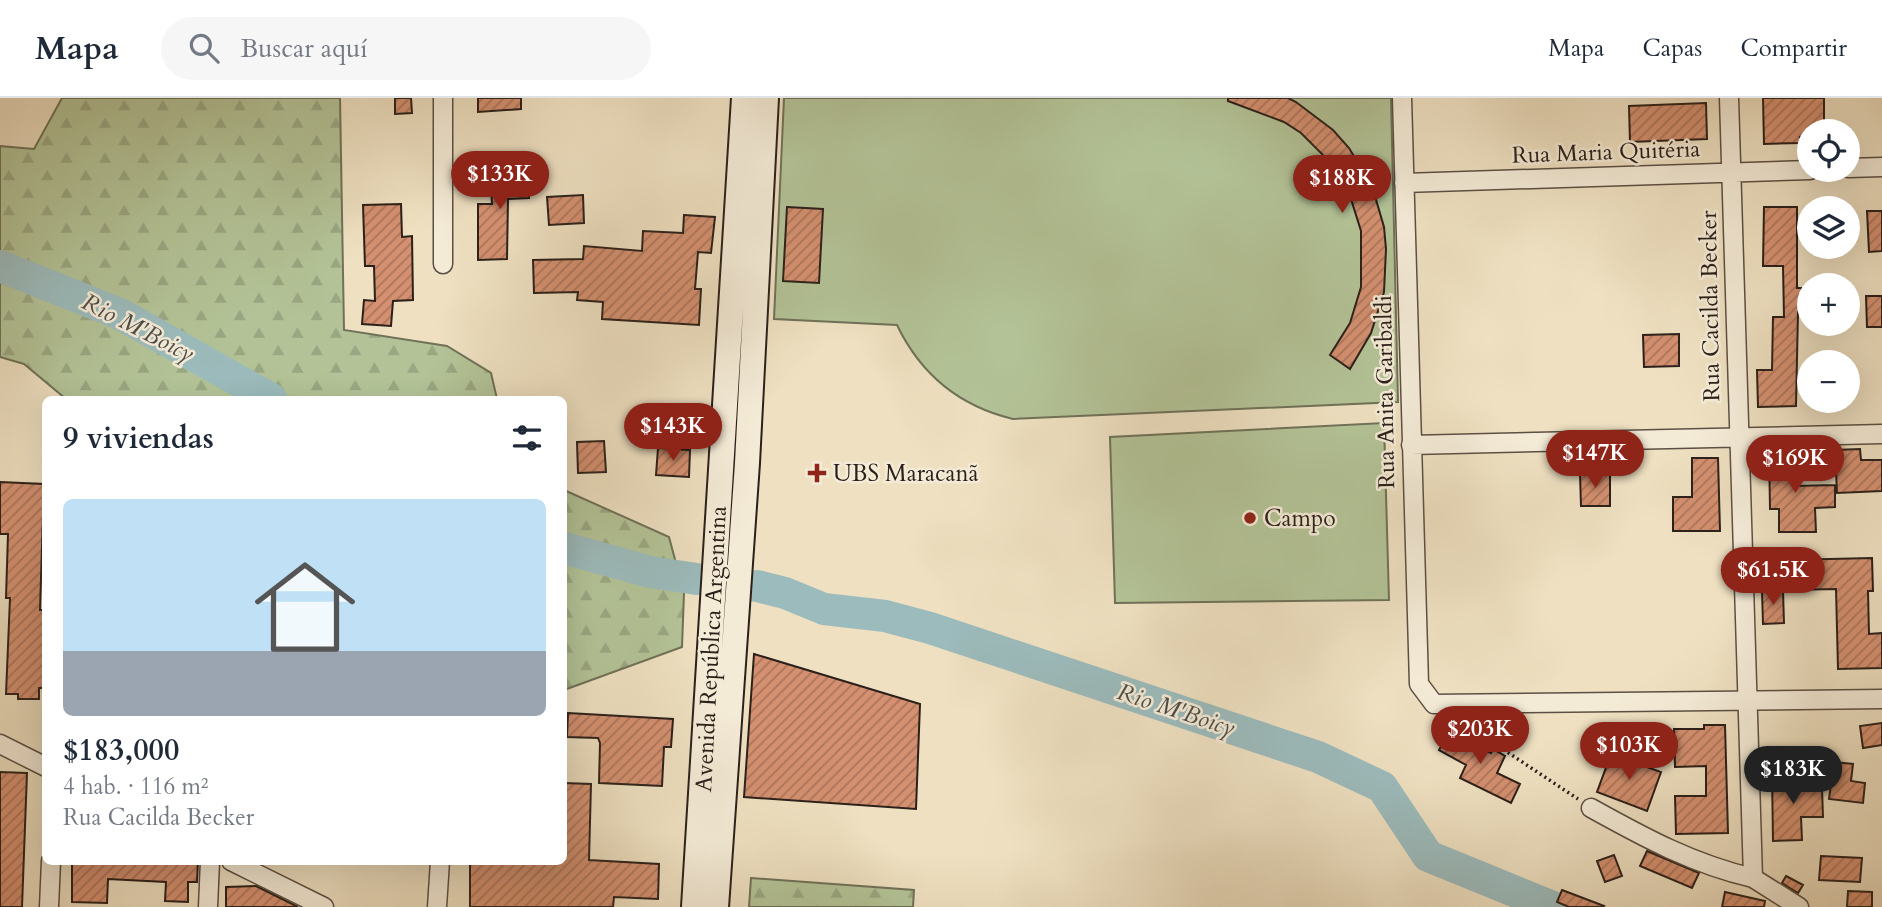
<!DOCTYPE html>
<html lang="es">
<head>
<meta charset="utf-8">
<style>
  :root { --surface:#fff; --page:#f6f6f7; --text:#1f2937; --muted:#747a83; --line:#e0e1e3; --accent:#8f2418 }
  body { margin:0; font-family:Cardo,serif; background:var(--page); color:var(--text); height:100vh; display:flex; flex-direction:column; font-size:26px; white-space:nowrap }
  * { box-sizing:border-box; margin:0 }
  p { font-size:23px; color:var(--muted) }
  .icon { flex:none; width:38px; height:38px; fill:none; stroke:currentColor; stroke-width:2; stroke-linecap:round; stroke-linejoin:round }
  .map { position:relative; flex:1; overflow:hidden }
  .panel { position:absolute; left:42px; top:298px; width:525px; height:469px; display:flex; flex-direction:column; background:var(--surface); border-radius:10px; box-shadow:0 7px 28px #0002 }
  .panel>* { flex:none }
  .tools { position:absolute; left:1797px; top:21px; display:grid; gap:14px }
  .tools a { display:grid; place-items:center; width:63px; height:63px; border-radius:50%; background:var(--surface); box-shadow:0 7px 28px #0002; font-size:35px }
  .price { position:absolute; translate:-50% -60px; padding:0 16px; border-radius:24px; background:var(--accent); color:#fff; font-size:23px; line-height:46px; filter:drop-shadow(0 2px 4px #0008) }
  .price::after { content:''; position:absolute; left:50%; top:42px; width:21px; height:16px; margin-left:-10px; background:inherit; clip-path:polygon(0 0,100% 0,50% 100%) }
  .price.current { background:#222; color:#fff }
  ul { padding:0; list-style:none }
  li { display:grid; align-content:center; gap:14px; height:371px; padding:0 21px }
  li span { display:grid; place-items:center; height:217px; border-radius:10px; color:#555 }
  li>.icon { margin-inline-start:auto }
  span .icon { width:126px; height:126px; fill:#fffc; stroke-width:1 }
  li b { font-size:30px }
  h2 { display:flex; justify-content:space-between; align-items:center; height:84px; padding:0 21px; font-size:30px }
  header { display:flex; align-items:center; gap:42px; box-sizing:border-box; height:98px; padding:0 35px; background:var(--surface); border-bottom:2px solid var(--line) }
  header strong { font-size:33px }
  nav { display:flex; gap:38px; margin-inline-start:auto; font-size:24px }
  .search { width:490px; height:63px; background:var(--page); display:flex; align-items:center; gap:18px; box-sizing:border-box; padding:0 24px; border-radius:38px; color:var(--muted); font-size:26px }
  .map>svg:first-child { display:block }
  .forest { fill:url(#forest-firs); stroke:#6f7258; stroke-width:2 }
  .pitch { fill:#b3c397; stroke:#6f7258; stroke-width:2 }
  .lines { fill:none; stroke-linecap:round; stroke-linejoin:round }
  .river { stroke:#9cbbbc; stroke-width:32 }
  .building { fill:url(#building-hatch); stroke:#2b201a; stroke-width:2 }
  .street-casing { stroke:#5c5044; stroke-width:21 }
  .secondary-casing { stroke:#2b201a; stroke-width:28 }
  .path { stroke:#2b201a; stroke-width:3.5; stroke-dasharray:2 3.5; stroke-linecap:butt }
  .street { stroke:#f4ebd7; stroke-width:18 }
  .secondary { stroke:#f4ebd7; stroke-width:24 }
  .poi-dot { fill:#8f2418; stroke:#f4ebd7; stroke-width:2.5 }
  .labels { text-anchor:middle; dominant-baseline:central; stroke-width:5; stroke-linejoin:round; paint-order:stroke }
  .street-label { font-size:23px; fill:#2b201a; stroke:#f4ebd7 }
  .poi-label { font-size:23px; fill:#2b201a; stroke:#f4ebd7; text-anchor:start }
  .water-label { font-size:24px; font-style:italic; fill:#4d4e4b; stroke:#f4ebd7 }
</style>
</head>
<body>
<header>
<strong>Mapa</strong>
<div class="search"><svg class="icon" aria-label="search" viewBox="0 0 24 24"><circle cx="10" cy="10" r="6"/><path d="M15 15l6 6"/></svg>Buscar aquí</div>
<nav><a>Mapa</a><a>Capas</a><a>Compartir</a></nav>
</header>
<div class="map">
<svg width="1882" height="809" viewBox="0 0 1882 809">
  <defs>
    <pattern id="forest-firs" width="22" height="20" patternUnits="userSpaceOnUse" patternTransform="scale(1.75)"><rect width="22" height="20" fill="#b3c397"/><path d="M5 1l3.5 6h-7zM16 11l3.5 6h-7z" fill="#9aa782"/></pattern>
    <pattern id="building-hatch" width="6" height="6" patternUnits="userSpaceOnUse" patternTransform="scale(1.75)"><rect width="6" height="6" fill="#d49070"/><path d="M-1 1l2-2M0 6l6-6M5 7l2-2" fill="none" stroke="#ac755b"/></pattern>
  </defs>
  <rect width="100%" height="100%" fill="#eee0c1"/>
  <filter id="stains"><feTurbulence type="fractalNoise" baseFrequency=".00286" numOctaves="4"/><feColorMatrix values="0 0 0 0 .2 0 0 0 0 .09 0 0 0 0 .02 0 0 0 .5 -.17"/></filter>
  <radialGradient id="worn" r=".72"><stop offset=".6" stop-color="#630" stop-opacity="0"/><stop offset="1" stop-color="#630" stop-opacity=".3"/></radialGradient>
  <path class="forest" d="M62 0H340L344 232 447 248 491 275 497 301H66L24 266 0 259V48L34 51Z
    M564 392 669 439 684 495 682 549 564 592Z
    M751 780 914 792 913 809H749Z"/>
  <path class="pitch" d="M784 0H1391L1398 304 1013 321C959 308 921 277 897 227L774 221Z
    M1384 325 1389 502 1115 505 1110 339Z"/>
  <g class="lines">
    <path class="river" d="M0 168 120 216 271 301
      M564 450 650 474 697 481
      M757 488 785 495 824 511 885 518 930 530 1318 659 1382 689 1428 758 1553 809"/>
  </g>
  <path class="building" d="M395 0H411L412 15 395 16Z
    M478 0H521V11L478 14Z
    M1228 0H1288L1296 4 1333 32 1349 50 1372 88 1384 129 1386 151 1384 194 1371 235 1350 271 1330 257 1350 225 1361 189V133L1350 98 1330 64 1301 35 1284 24 1228 3Z
    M1763 0H1824V33H1810V39H1800V45L1764 46Z
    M1706 5 1707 41 1630 44 1629 8Z
    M527 68 529 100 508 101 507 161 478 162V106H492L490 71Z
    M583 97 584 125 549 127 547 99Z
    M401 106 402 139 412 138 413 202 393 203 391 228 362 226 364 202 375 203 374 168H365L363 107Z
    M787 109 823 111 819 185 783 183Z
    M1764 109H1797V190H1802L1803 214H1798L1796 308 1758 309 1757 272H1772L1773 219H1784L1783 168H1763Z
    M1867 113H1882V153L1869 154Z
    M684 117 715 119 711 155 698 154 695 191H701L699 227 602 221 603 204 577 202 578 194 534 195 533 162 583 161 584 148 642 153 643 133 683 135Z
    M1866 198H1882V229H1867Z
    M1679 236V268L1644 269 1643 237Z
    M604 343 606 374 578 375 577 344Z
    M1791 349 1793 388 1835 387V409L1815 410 1816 434H1779V411H1770L1769 350Z
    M658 350 690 352 689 379 656 377Z
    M1860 351 1861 362H1882V393L1837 395 1835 352Z
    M1692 360H1718L1720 433H1673V399H1692Z
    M1580 376H1610V408H1581Z
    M0 384 44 386 40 512H46V541L43 590H39V601H18V596H6L10 500H6L8 436H0Z
    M1872 460 1873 493H1868L1869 536 1882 535V570L1838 571 1836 491 1787 492V462Z
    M1762 493H1783L1784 525 1763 526Z
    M754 556 920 606 916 711 744 699Z
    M568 615 673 621 671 649H664L662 688 599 685 600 645 598 640 567 639Z
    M1882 625V647L1863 650 1860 628Z
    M1704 627H1725L1728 735 1676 736 1675 698H1706V668L1675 669 1674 631H1704Z
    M1450 632 1491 655 1493 651 1505 658 1497 675 1520 686 1511 705 1460 680 1466 667 1439 652Z
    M1611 656 1661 674 1647 713 1597 694Z
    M1834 664 1853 666 1851 683 1865 685 1863 705 1829 701Z
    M0 674 27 675 22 809H0Z
    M1772 675H1799V690H1822L1823 719H1801L1802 742 1773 743Z
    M564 685 591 686 589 762 659 766 658 801 614 799 613 809H470V763H564Z
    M1647 753 1699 775 1692 790 1640 768Z
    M1614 757 1622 778 1605 784 1597 763Z
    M1821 758 1862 760 1860 784 1819 782Z
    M72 763H198L197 784H188V804L165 803 166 784 108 781 107 805 72 804Z
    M1786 778 1803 787 1798 795 1782 785Z
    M256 788 298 809H226V789Z
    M1562 792 1604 808 1603 809H1569L1557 804Z
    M1848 793 1872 794V809H1847Z
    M1725 794 1765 803 1764 809H1722Z"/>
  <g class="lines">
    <defs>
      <path id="street" d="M1402 0 1419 586 1434 606 1882 601
        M1848 70 1882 69
        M1404 85 1810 72
        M443 166V0
        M1411 347 1882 336
        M0 646 46 669
        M1591 710C1645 740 1693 766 1753 780L1729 0
        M231 763 324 809
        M1753 780 1799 809
        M49 809 51 763
        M208 809 210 763
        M437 809 440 763"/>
      <path id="secondary" d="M694 809 744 0
        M716 809 747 365 766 0"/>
    </defs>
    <use href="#street" class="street-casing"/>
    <use href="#secondary" class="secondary-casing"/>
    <path class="path" d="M1462 624 1578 701"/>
    <use href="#street" class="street"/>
    <use href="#secondary" class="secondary"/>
  </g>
  <g class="poi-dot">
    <path d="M813.5 364.5h7v7h7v7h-7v7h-7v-7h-7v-7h7z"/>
    <circle cx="1250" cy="420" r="7"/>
  </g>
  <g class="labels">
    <g class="street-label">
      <text transform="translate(1606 54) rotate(-2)">Rua Maria Quitéria</text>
      <text transform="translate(1710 208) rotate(-91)">Rua Cacilda Becker</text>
      <text transform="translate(1385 294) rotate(-91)">Rua Anita Garibaldi</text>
      <text transform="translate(711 551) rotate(-87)">Avenida República Argentina</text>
    </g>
    <g class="poi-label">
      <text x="833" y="375">UBS Maracanã</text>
      <text x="1264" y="420">Campo</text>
    </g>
    <g class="water-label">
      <text transform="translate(138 230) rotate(27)">Rio M'Boicy</text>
      <text transform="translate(1176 612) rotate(18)">Rio M'Boicy</text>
    </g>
  </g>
  <rect width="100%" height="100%" filter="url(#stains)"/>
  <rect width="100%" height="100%" fill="url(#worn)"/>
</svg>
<div class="tools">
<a><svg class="icon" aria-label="locate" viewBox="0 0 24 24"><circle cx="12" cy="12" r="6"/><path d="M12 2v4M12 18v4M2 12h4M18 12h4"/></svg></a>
<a><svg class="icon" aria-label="layers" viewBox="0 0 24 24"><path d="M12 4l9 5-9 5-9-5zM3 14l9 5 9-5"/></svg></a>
<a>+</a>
<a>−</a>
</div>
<b class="price" style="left:500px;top:113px">$133K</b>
<b class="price" style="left:1342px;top:117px">$188K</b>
<b class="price" style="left:673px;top:365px">$143K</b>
<b class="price" style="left:1595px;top:392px">$147K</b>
<b class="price" style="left:1795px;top:397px">$169K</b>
<b class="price" style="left:1773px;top:509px">$61.5K</b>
<b class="price" style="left:1480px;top:668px">$203K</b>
<b class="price" style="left:1629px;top:684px">$103K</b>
<b class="price current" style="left:1793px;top:708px">$183K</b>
<section class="panel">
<h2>9 viviendas<svg class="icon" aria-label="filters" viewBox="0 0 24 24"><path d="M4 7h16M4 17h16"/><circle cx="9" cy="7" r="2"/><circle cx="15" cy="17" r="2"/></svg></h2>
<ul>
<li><span style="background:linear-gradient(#bfe0f5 70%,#9aa5b1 0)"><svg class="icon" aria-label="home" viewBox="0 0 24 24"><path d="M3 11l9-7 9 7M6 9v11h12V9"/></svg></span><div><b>$183,000</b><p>4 hab. · 116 m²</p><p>Rua Cacilda Becker</p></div></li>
</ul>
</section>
</div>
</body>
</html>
